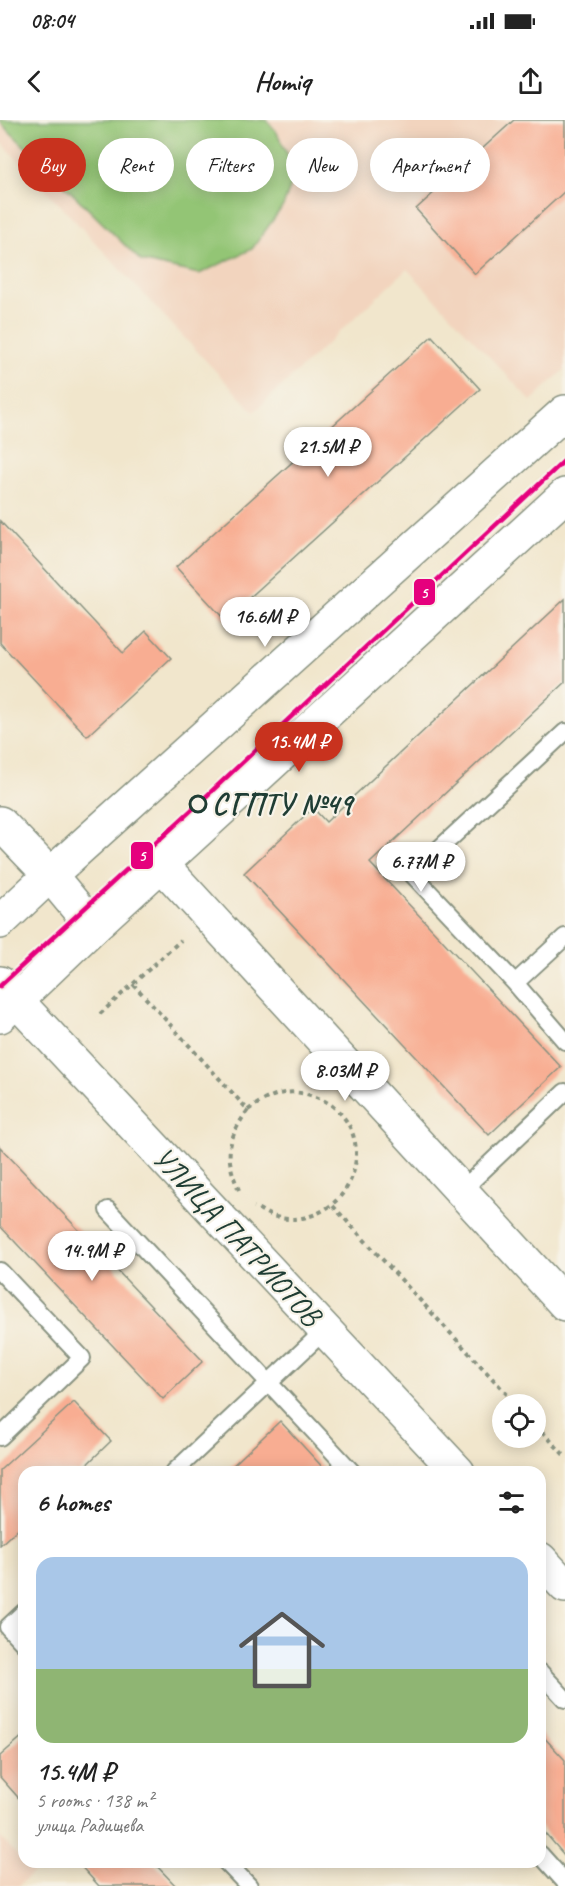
<!DOCTYPE html>
<html lang="en">
<head>
<meta charset="utf-8">
<style>
  :root { --surface:#fff; --page:#f2f2f2; --text:#222; --muted:#767676; --accent:#c8321e }
  body { margin:0; font-family:Caveat,sans-serif; background:var(--page); color:var(--text); height:100vh; display:flex; flex-direction:column; font-size:22px; white-space:nowrap }
  * { box-sizing:border-box; margin:0 }
  p { font-size:20px; color:var(--muted) }
  .icon { flex:none; width:33px; height:33px; fill:none; stroke:currentColor; stroke-width:2; stroke-linecap:round; stroke-linejoin:round }
  .map { position:relative; flex:1; overflow:hidden }
  .sheet { position:absolute; left:18px; top:1346px; width:528px; height:402px; display:flex; flex-direction:column; background:var(--surface); border-radius:18px; box-shadow:0 3px 15px #0003 }
  .sheet>* { flex:none }
  .banner { position:absolute; left:18px; top:18px; width:530px; height:54px; display:flex; gap:12px }
  .buttons { position:absolute; left:492px; top:1274px; display:grid; gap:12px }
  .buttons a { display:grid; place-items:center; width:54px; height:54px; border-radius:50%; background:var(--surface); box-shadow:0 3px 15px #0003; font-size:30px }
  .price { position:absolute; translate:-50% -51px; padding:0 14px; border-radius:21px; background:#fff; color:#222; font-size:20px; line-height:39px; filter:drop-shadow(0 2px 3px #0008) }
  .price::after { content:''; position:absolute; left:50%; top:36px; width:18px; height:14px; margin-left:-9px; background:inherit; clip-path:polygon(0 0,100% 0,50% 100%) }
  .price.on { background:var(--accent); color:#fff }
  ul { padding:0; list-style:none }
  li { display:grid; align-content:center; gap:12px; height:318px; padding:0 18px }
  li span { display:grid; place-items:center; height:186px; border-radius:18px; color:#555 }
  li>.icon { margin-inline-start:auto }
  span .icon { width:108px; height:108px; fill:#fffc; stroke-width:1 }
  li b { font-size:26px }
  h2 { display:flex; justify-content:space-between; align-items:center; height:72px; padding:0 18px; font-size:26px }
  .pill { padding:0 21px; border-radius:27px; background:var(--surface); box-shadow:0 3px 15px #0003; font-size:21px; line-height:54px }
  .pill.on { background:var(--accent); color:#fff }
  .status { display:flex; justify-content:space-between; align-items:center; height:42px; padding:0 30px; background:var(--surface); direction:ltr }
  .status svg { height:16px; fill:currentColor }
  header { display:flex; justify-content:space-between; align-items:center; height:78px; padding:0 18px; background:var(--surface); font-size:27px; font-weight:700 }
  .map>svg:first-child { display:block }
  .built { fill:#f2d4be }
  .green { fill:#93c575; stroke:#598154; stroke-width:1.5 }
  .building { fill:#f8ad92 }
  .lines { fill:none; stroke-linecap:round; stroke-linejoin:round }
  .lane-casing { stroke:#889280; stroke-width:20 }
  .street-casing { stroke:#889280; stroke-width:36 }
  .secondary-casing { stroke:#889280; stroke-width:36 }
  .path { stroke:#889280; stroke-width:4; stroke-dasharray:4.5 4.5; stroke-linecap:butt }
  .lane { stroke:#fff; stroke-width:16 }
  .street { stroke:#fff; stroke-width:33 }
  .secondary { stroke:#fff; stroke-width:33 }
  .tram-1-casing { stroke:#f7f3e8; stroke-width:9 }
  .tram-1 { stroke:#e5007d; stroke-width:4.5 }
  .stop-dot { fill:#f7f3e8; stroke:#1f3d34; stroke-width:3 }
  .labels { text-anchor:middle; dominant-baseline:central; stroke-width:4.5; stroke-linejoin:round; paint-order:stroke }
  .stop-label { font-size:30px; font-weight:bold; fill:#1f3d34; stroke:#f7f3e8; text-anchor:start }
  .street-label { font-size:30px; fill:#1f3d34; stroke:#f7f3e8 }
  .line-badge { stroke:#f7f3e8; stroke-width:2 }
  .badge-label { font-size:16px; text-anchor:middle; font-weight:bold; fill:#fff }
</style>
</head>
<body>
<div class="status"><b>08:04</b><svg viewBox="0 0 49 12"><path d="M0 12V9h3v3zM5 12V6h3v6zM10 12V3h3v9zM15 12V0h3v12zM26 1h20v11H26zM47 4h2v5h-2z"/></svg></div>
<header><svg class="icon" aria-label="back" viewBox="0 0 24 24"><path d="M15 5l-7 7 7 7"/></svg>Homiq<svg class="icon" aria-label="share" viewBox="0 0 24 24"><path d="M12 15V3M7 8l5-5 5 5M5 13v7h14v-7"/></svg></header>
<div class="map">
<svg width="565" height="1766" viewBox="0 0 565 1766">
  <rect width="100%" height="100%" fill="#f7f3e8"/>
  <filter id="ink" filterUnits="userSpaceOnUse"><feTurbulence type="fractalNoise" baseFrequency=".0167" numOctaves="2"/><feDisplacementMap in="SourceGraphic" scale="12" xChannelSelector="R" yChannelSelector="G"/><feConvolveMatrix kernelMatrix="1 2 1 2 8 2 1 2 1" color-interpolation-filters="sRGB"/></filter>
  <filter id="wash" filterUnits="userSpaceOnUse"><feTurbulence type="fractalNoise" baseFrequency=".008" numOctaves="4" result="noise"/><feDisplacementMap in="SourceGraphic" scale="24" xChannelSelector="R" yChannelSelector="G"/><feGaussianBlur stdDeviation="1.35" result="paint"/><feColorMatrix in="noise" values="0 0 0 0 0 0 0 0 0 0 0 0 0 0 0 0 0 1.4 0 .05"/><feComposite in="paint" operator="in"/></filter>
  <g filter="url(#wash)">
    <rect width="100%" height="100%" fill="#f1e6cc"/>
    <path class="built" d="M0 0H565V249L531 281 407 149 254 292 0 21Z
      M0 1717 33 1752 18 1766H0Z"/>
    <path class="green" d="M0 0H266L276 11 296 52 283 86 252 129 199 154 141 141 0 2Z"/>
    <g id="blocks">
      <path class="building" d="M514 0H565V71L475 154 416 89Z
        M432 216 480 269 225 500 176 447Z
        M0 401 123 533 146 511 171 538 87 616 0 523Z
        M565 479V562L370 743 561 947 489 1015 244 753 313 688 326 702Z
        M0 1027 203 1241 163 1279 0 1106Z
        M74 1282 111 1321 79 1352H24V1403L0 1425V1350Z
        M280 1301 327 1352H226Z
        M540 1613 565 1640V1736L540 1707Z
        M24 1615V1684L0 1657V1636Z
        M77 1742H153L176 1766H99Z"/>
    </g>
  </g>
  <g filter="url(#ink)">
    <use href="#blocks" fill-opacity="0" stroke="#889280" stroke-width="1.5"/>
    <g class="lines">
      <defs>
        <path id="lane" d="M565 612 412 754 515 863 565 921
          M515 863 565 817
          M461 1071 565 972
          M108 1090 352 1352
          M0 1151 82 1238 0 1317
          M174 1352 325 1210
          M24 1492 8 1507 24 1524
          M540 1552 565 1579
          M540 1734 565 1762
          M226 1742 249 1766"/>
        <path id="street" d="M0 703 50 755 93 807
          M162 745 565 1184
          M0 863 458 1352
          M540 1439 565 1466"/>
        <path id="secondary" d="M0 802 50 755 565 292
          M0 896 93 807 565 375"/>
      </defs>
      <use href="#lane" class="lane-casing"/>
      <use href="#street" class="street-casing"/>
      <use href="#secondary" class="secondary-casing"/>
      <path class="path" d="M133 864 248 990C227 1019 224 1037 239 1070
        M100 894 181 820
        M248 990C270 974 289 967 316 977 377 1001 365 1086 302 1098 292 1100 280 1099 270 1095 265 1093 260 1089 254 1087
        M333 1086 516 1284
        M536 1305 565 1336"/>
      <use href="#lane" class="lane"/>
      <use href="#street" class="street"/>
      <use href="#secondary" class="secondary"/>
      <defs>
        <path id="tram-1" d="M0 866 198 684 565 340"/>
      </defs>
      <use href="#tram-1" class="tram-1-casing"/>
      <use href="#tram-1" class="tram-1"/>
    </g>
  </g>
  <circle class="stop-dot" cx="198" cy="684" r="8"/>
  <g class="labels">
    <g class="stop-label">
      <text x="212" y="684">СГПТУ №49</text>
    </g>
    <g class="street-label">
      <text transform="translate(237 1116) rotate(47)">УЛИЦА ПАТРИОТОВ</text>
    </g>
  </g>
  <g class="line-badge">
    <rect x="413" y="458" width="23" height="28" rx="6" fill="#e5007d"/>
    <rect x="130" y="721" width="24" height="29" rx="6" fill="#e5007d"/>
  </g>
  <g class="badge-label">
    <text x="424" y="478">5</text>
    <text x="142" y="741">5</text>
  </g>
</svg>
<div class="buttons">
<a><svg class="icon" aria-label="locate" viewBox="0 0 24 24"><circle cx="12" cy="12" r="6"/><path d="M12 2v4M12 18v4M2 12h4M18 12h4"/></svg></a>
</div>
<b class="price" style="left:328px;top:358px">21.5M ₽</b>
<b class="price" style="left:265px;top:528px">16.6M ₽</b>
<b class="price on" style="left:299px;top:653px">15.4M ₽</b>
<b class="price" style="left:421px;top:773px">6.77M ₽</b>
<b class="price" style="left:345px;top:982px">8.03M ₽</b>
<b class="price" style="left:92px;top:1162px">14.9M ₽</b>
<div class="banner">
<a class="pill on">Buy</a>
<a class="pill">Rent</a>
<a class="pill">Filters</a>
<a class="pill">New</a>
<a class="pill">Apartment</a>
</div>
<section class="sheet">
<h2>6 homes<svg class="icon" aria-label="filters" viewBox="0 0 24 24"><path d="M4 7h16M4 17h16"/><circle cx="9" cy="7" r="2"/><circle cx="15" cy="17" r="2"/></svg></h2>
<ul>
<li><span style="background:linear-gradient(#a9c7e8 60%,#8fb573 0)"><svg class="icon" aria-label="home" viewBox="0 0 24 24"><path d="M3 11l9-7 9 7M6 9v11h12V9"/></svg></span><div><b>15.4M ₽</b><p>5 rooms · 138 m²</p><p>улица Радищева</p></div></li>
</ul>
</section>
</div>
</body>
</html>
